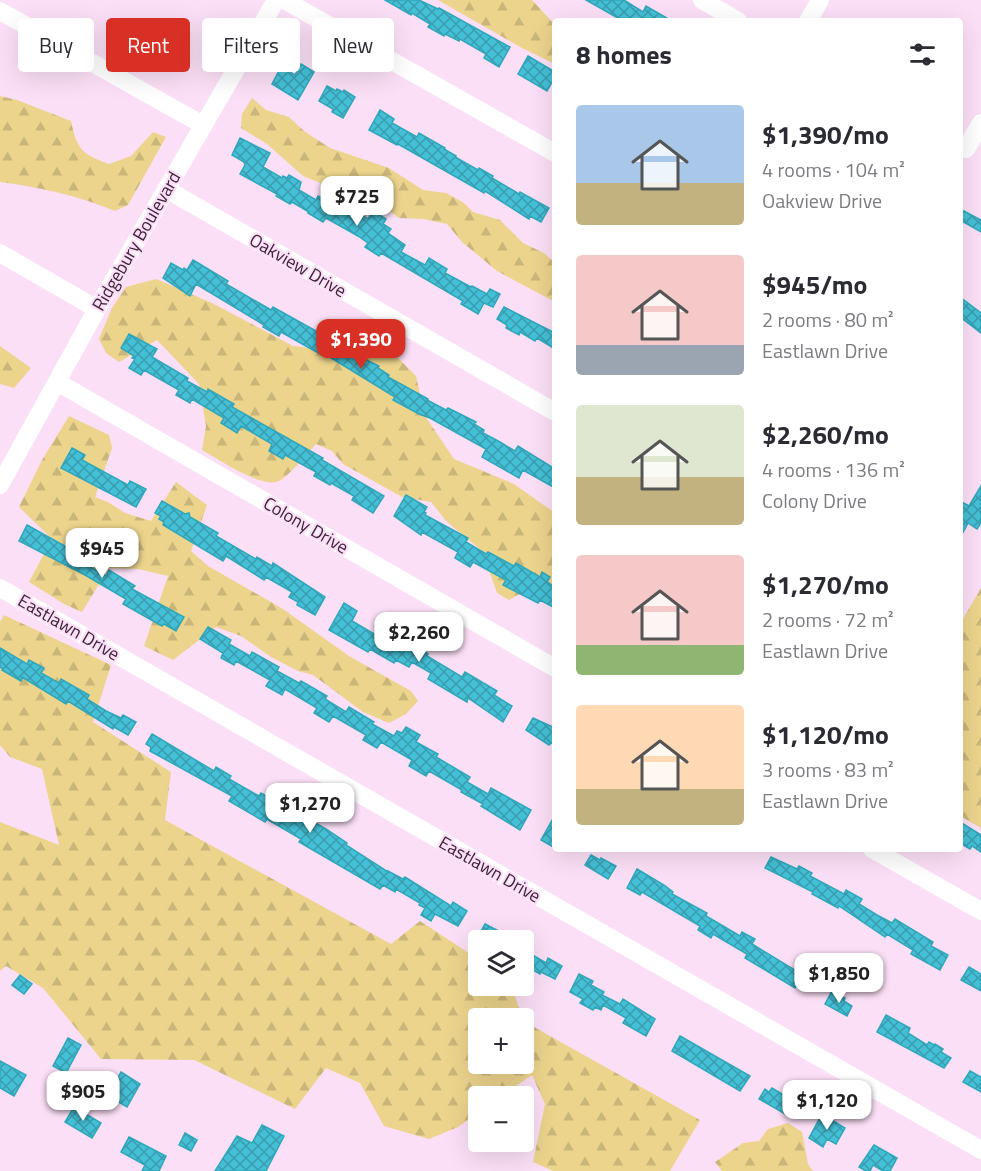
<!DOCTYPE html>
<html lang="en">
<head>
<meta charset="utf-8">
<style>
  :root { --surface:#fff; --page:#f7f7f7; --text:#2b2b33; --muted:#7c7c81; --accent:#d93025 }
  body { margin:0; font-family:"Titillium Web",sans-serif; background:var(--page); color:var(--text); height:100vh; display:flex; flex-direction:column; font-size:22px; white-space:nowrap }
  * { box-sizing:border-box; margin:0 }
  p { font-size:20px; color:var(--muted) }
  .icon { flex:none; width:33px; height:33px; fill:none; stroke:currentColor; stroke-width:2; stroke-linecap:round; stroke-linejoin:round }
  .map { position:relative; flex:1; overflow:hidden }
  .sheet { position:absolute; left:552px; top:18px; width:411px; height:834px; display:flex; flex-direction:column; background:var(--surface); border-radius:6px; box-shadow:0 6px 24px #0002 }
  .sheet>* { flex:none }
  .banner { position:absolute; left:18px; top:18px; width:444px; height:54px; display:flex; gap:12px }
  .tools { position:absolute; left:468px; top:930px; display:grid; gap:12px }
  .tools a { display:grid; place-items:center; width:66px; height:66px; border-radius:6px; background:var(--surface); box-shadow:0 6px 24px #0002; font-size:30px }
  .price { position:absolute; translate:-50% -51px; padding:0 14px; border-radius:12px; background:#fff; color:#222; font-size:20px; line-height:39px; filter:drop-shadow(0 2px 3px #0008) }
  .price::after { content:''; position:absolute; left:50%; top:36px; width:18px; height:14px; margin-left:-9px; background:inherit; clip-path:polygon(0 0,100% 0,50% 100%) }
  .price.on { background:var(--accent); color:#fff }
  ul { padding:0; list-style:none }
  li { display:flex; align-items:center; gap:18px; height:150px; padding:0 24px }
  li span { display:grid; place-items:center; flex:none; width:168px; height:120px; border-radius:6px; color:#555 }
  li>.icon { margin-inline-start:auto }
  span .icon { width:72px; height:72px; fill:#fffc; stroke-width:1 }
  li b { font-size:26px }
  h2 { display:flex; justify-content:space-between; align-items:center; height:72px; padding:0 24px; font-size:26px }
  .chip { padding:0 21px; border-radius:6px; background:var(--surface); box-shadow:0 6px 24px #0002; font-size:21px; line-height:54px }
  .chip.on { background:var(--accent); color:#fff }
  .map>svg:first-child { display:block }
  .forest { fill:url(#forest-firs) }
  .building { fill:url(#building-cross-hatch); stroke:#2fa7bb; stroke-width:1.5 }
  .lines { fill:none; stroke-linecap:round; stroke-linejoin:round }
  .minor { stroke:#fff; stroke-width:18 }
  .labels { text-anchor:middle; dominant-baseline:central; stroke-width:4.5; stroke-linejoin:round; paint-order:stroke }
  .street-label { font-size:18px; fill:#3e243a; stroke:#fbdff6 }
</style>
</head>
<body>
<div class="map">
<svg width="981" height="1171" viewBox="0 0 981 1171">
  <defs>
    <pattern id="forest-firs" width="22" height="20" patternUnits="userSpaceOnUse" patternTransform="scale(1.5)"><rect width="22" height="20" fill="#ecd48d"/><path d="M5 1l3.5 6h-7zM16 11l3.5 6h-7z" fill="#cbb67a"/></pattern>
    <pattern id="building-cross-hatch" width="8" height="8" patternUnits="userSpaceOnUse" patternTransform="scale(1.5)"><rect width="8" height="8" fill="#44c0d6"/><path d="M0 0l8 8M0 8l8-8" fill="none" stroke="#3a9caf"/></pattern>
  </defs>
  <rect width="100%" height="100%" fill="#fbdff6"/>
  <path class="forest" d="M438 0H532L555 25V64L522 48Z
    M0 96 17 100 71 121C77 150 82 154 109 164L131 156 153 132 166 137 128 205 115 211C79 196 39 187 0 182Z
    M252 98 266 110 289 117 304 131 330 148 389 168 423 190 446 193 464 203 473 212 500 220 523 243 544 253 555 263V302L497 271 462 242 447 224 423 219 399 218 370 197 343 192 303 176 267 144 241 128 242 114Z
    M156 279 212 303 293 346 398 358 416 376 425 416 454 459 514 484 555 513V596L522 593 509 600 497 593 482 551 446 521 431 502 402 497 343 464 332 451 316 444C307 454 290 475 279 481 262 489 218 459 202 450L206 426 199 384 157 340 119 362 106 353 99 339 112 308 126 287Z
    M0 346 31 368 14 388 0 384Z
    M69 416 109 435 112 448 95 497 108 502 125 513 151 521 176 482 207 505 191 551 208 566 283 609 349 656 411 691 418 701 406 714 389 723 363 712 313 675 298 671 271 657 241 636 216 627 173 660 144 646 168 576 138 569 109 568 82 612 64 604 29 582 52 539 19 507 42 460Z
    M981 588V828L960 816V624Z
    M4 615 111 665 93 722 171 772 165 820 391 944 420 921 478 959V986H511L523 1018H478V1064H524V1019L525 1022 700 1120 670 1171H553L533 1162 545 1104 532 1075 501 1096H478V1113L458 1127 429 1139 384 1126 360 1083 326 1068 295 1109 194 1060 101 1059 43 988 6 966 0 971V822L59 845 42 769 10 757 0 745V622Z
    M788 1123 802 1132 808 1164 813 1171H722L715 1162 743 1143 759 1141 768 1129Z"/>
  <path class="building" d="M385 0H419L438 9 439 8 510 47 499 67 484 58 486 54 460 39 459 41 445 34 444 36 428 27 430 24 412 13 411 15Z
    M586 0H624L643 12 646 6 672 21H623Z
    M528 56 555 72V77L547 91 518 74Z
    M301 64 314 72 298 100 272 84 281 67 295 75Z
    M327 86 336 91 337 89 343 92 344 90 355 97 343 118 332 112 333 109 319 101Z
    M380 110 394 119 392 123 417 137 419 133 445 148 444 149 456 156 455 157 478 170 479 168 493 176 492 178 519 194 520 192 549 208 541 222 530 216 529 219 485 191 484 193 398 144 397 145 369 130Z
    M240 138 270 153 263 167 282 178 283 176 287 178 289 175 301 182 299 190 316 200 318 196 346 210 348 207 368 219 373 211 386 219 383 224 391 229 388 233 405 245 401 252 425 265 429 258 447 269 445 273 471 287 472 286 487 294 490 289 500 294 493 307 484 303 478 314 461 304 463 301 381 253 379 256 365 247 368 243 358 236 326 218 323 222 308 213 309 212 292 202 290 204 276 196 277 194 240 174 245 165 244 162 232 155Z
    M960 209 981 220V232L960 220Z
    M193 260 228 281 226 284 259 303 271 310 273 307 336 342 344 349 379 366 378 368 389 375 388 377 428 399 427 400 446 410 448 408 476 422 474 424 484 430 483 433 500 442 515 451 518 446 555 469V488L523 470 519 478 482 457 486 449 430 418 419 414 393 400 395 397 328 356 327 357 313 350 281 332 279 336 263 327 264 325 196 284 190 296 163 278 171 263 183 270 184 268 187 270Z
    M960 297 981 313V333L960 317Z
    M504 307 555 333V349L537 338 535 341 520 332 519 335 506 328 507 325 497 319Z
    M129 334 157 349 152 357 188 378 187 381 207 392 208 389 234 404 232 407 323 458 322 460 384 496 373 513 352 500 354 496 331 483 330 485 314 476 316 472 285 455 283 459 269 451 272 444 241 426 237 433 221 423 224 418 192 399 190 403 176 395 179 390 144 370 141 375 129 368 135 359 132 358 134 356 121 348Z
    M72 448 85 455 82 460 128 485 130 481 146 489 136 507 61 468Z
    M981 486V523L977 529 968 523 960 538V501L969 506Z
    M406 495 427 507 424 512 426 513 425 515 468 538 466 542 486 554 488 552 514 566 516 563 540 577 542 572 550 577 547 582 555 587V608L540 600 538 603 503 585 506 580 473 562 470 567 455 558 458 552 422 532 421 535 394 516Z
    M162 501 185 514 189 513 190 517 218 533 216 536 256 559 257 557 272 566 273 563 325 597 315 615 297 605 298 602 289 597 292 592 266 577 264 580 226 556 223 561 163 525 164 522 159 519 161 516 155 513Z
    M27 525 88 559 85 564 106 576 109 570 135 586 132 589 184 617 176 631 164 624 162 626 123 604 126 599 85 575 19 541Z
    M344 603 357 611 352 621 386 641 392 631 420 648 428 654 427 656 462 677 465 672 497 691 494 695 512 706 503 722 468 698 467 702 428 679 431 673 412 662 409 667 396 660 394 663 370 649 368 652 329 630Z
    M208 627 231 640 229 644 250 656 252 652 279 667 277 671 299 683 301 681 327 696 325 699 346 712 349 707 374 722 372 724 394 736 397 731 402 733 406 727 420 735 416 742 438 754 436 757 470 777 467 782 488 794 491 788 531 810 520 830 481 806 483 804 461 792 462 790 429 771 426 776 409 766 412 760 381 742 377 748 363 740 366 735 347 724 333 716 329 722 314 713 317 708 285 689 282 695 266 686 270 680 236 661 234 665 221 658 223 653 200 639Z
    M0 648 27 664 29 660 44 668 41 673 59 683 61 679 89 695 87 699 106 711 121 718 123 715 136 722 128 735 114 727 113 729 68 701 66 704 22 677 21 681 2 670 3 669 0 667Z
    M533 718 555 728V745L551 743 549 745 526 730Z
    M152 734 214 771 216 767 231 776 229 779 259 796 261 793 271 799 277 802 274 806 308 824 310 820 326 829 347 843 346 845 388 872V871L403 879 405 877 451 906 453 902 467 911 458 926 435 914 431 921 421 915 425 908 419 905 420 903 396 889 395 892 383 885 380 889 299 842 301 839 267 819 265 822 229 801 232 796 150 751 151 747 146 744Z
    M555 815V848L541 840Z
    M960 822 981 835V852L972 846 970 849 960 843Z
    M591 855 600 860 601 858 616 866 608 879 585 865Z
    M771 857 797 869 799 866 812 873 810 876 844 894 846 890 862 899 859 904 877 915 892 923 895 919 933 942 931 946 948 955 940 970 911 954 913 950 887 934 885 937 839 906 838 908 812 894 813 892 765 868Z
    M637 869 664 885 673 892 672 894 707 913 706 916 740 936 742 932 755 939 752 944 803 975 795 988 745 958 747 954 713 934 711 938 698 930 700 926 642 892 640 895 627 888Z
    M485 924 516 940H489L479 935Z
    M524 950 546 963 548 958 562 966 555 979 541 972 540 974 524 965Z
    M969 967 981 974V991L961 980Z
    M579 974 593 981 591 985 604 992 602 995 620 1004 623 999 655 1019 646 1036 623 1023 626 1018 603 1005 601 1010 595 1007 593 1010 580 1003 583 999 570 992Z
    M20 975 32 984 24 994 12 985Z
    M832 991 845 998 844 1001 852 1006 847 1016 825 1004Z
    M886 1015 910 1028 908 1033 927 1045 929 1042 934 1045 935 1044 943 1049 941 1052 951 1058 944 1068 877 1032Z
    M680 1036 750 1076 740 1091 672 1051Z
    M68 1038 81 1045 66 1073 53 1066Z
    M0 1061 26 1075 14 1096 0 1088Z
    M970 1071 981 1077V1092L963 1082Z
    M121 1072 140 1084 127 1107 95 1088 101 1077 114 1085Z
    M772 1088 795 1102 787 1115 759 1099 765 1089 769 1092Z
    M74 1107 101 1123 92 1138 65 1122Z
    M822 1114 845 1128 836 1144 827 1139 823 1147 809 1138Z
    M262 1125 284 1136 266 1171H215L237 1136 252 1143Z
    M185 1133 197 1140 191 1151 179 1145Z
    M129 1137 166 1156 159 1171H142L145 1165 121 1152Z
    M874 1145 897 1158 890 1171H883L873 1165 870 1171H866L859 1167Z"/>
  <g class="lines">
    <path class="minor" d="M284 0 555 153
      M702 0 738 21
      M0 11 203 125
      M808 21 820 0
      M966 149 981 123
      M166 189 555 412
      M0 253 97 309
      M57 382 555 668
      M0 485 97 309 276 0
      M0 588 981 1150
      M872 849 981 911"/>
  </g>
  <g class="labels">
    <g class="street-label">
      <text transform="translate(136 241) rotate(-60)">Ridgebury Boulevard</text>
      <text transform="translate(298 265) rotate(30)">Oakview Drive</text>
      <text transform="translate(306 525) rotate(30)">Colony Drive</text>
      <text transform="translate(69 627) rotate(30)">Eastlawn Drive</text>
      <text transform="translate(490 869) rotate(30)">Eastlawn Drive</text>
    </g>
  </g>
</svg>
<div class="tools">
<a><svg class="icon" aria-label="layers" viewBox="0 0 24 24"><path d="M12 4l9 5-9 5-9-5zM3 14l9 5 9-5"/></svg></a>
<a>+</a>
<a>−</a>
</div>
<b class="price" style="left:357px;top:227px">$725</b>
<b class="price on" style="left:361px;top:370px">$1,390</b>
<b class="price" style="left:102px;top:579px">$945</b>
<b class="price" style="left:419px;top:663px">$2,260</b>
<b class="price" style="left:310px;top:834px">$1,270</b>
<b class="price" style="left:839px;top:1004px">$1,850</b>
<b class="price" style="left:83px;top:1122px">$905</b>
<b class="price" style="left:827px;top:1131px">$1,120</b>
<div class="banner">
<a class="chip">Buy</a>
<a class="chip on">Rent</a>
<a class="chip">Filters</a>
<a class="chip">New</a>
</div>
<section class="sheet">
<h2>8 homes<svg class="icon" aria-label="filters" viewBox="0 0 24 24"><path d="M4 7h16M4 17h16"/><circle cx="9" cy="7" r="2"/><circle cx="15" cy="17" r="2"/></svg></h2>
<ul>
<li><span style="background:linear-gradient(#a9c7e8 65%,#c2b280 0)"><svg class="icon" aria-label="home" viewBox="0 0 24 24"><path d="M3 11l9-7 9 7M6 9v11h12V9"/></svg></span><div><b>$1,390/mo</b><p>4 rooms · 104 m²</p><p>Oakview Drive</p></div></li>
<li><span style="background:linear-gradient(#f6c9c9 75%,#9aa5b1 0)"><svg class="icon" aria-label="home" viewBox="0 0 24 24"><path d="M3 11l9-7 9 7M6 9v11h12V9"/></svg></span><div><b>$945/mo</b><p>2 rooms · 80 m²</p><p>Eastlawn Drive</p></div></li>
<li><span style="background:linear-gradient(#dfe7d0 60%,#c2b280 0)"><svg class="icon" aria-label="home" viewBox="0 0 24 24"><path d="M3 11l9-7 9 7M6 9v11h12V9"/></svg></span><div><b>$2,260/mo</b><p>4 rooms · 136 m²</p><p>Colony Drive</p></div></li>
<li><span style="background:linear-gradient(#f6c9c9 75%,#8fb573 0)"><svg class="icon" aria-label="home" viewBox="0 0 24 24"><path d="M3 11l9-7 9 7M6 9v11h12V9"/></svg></span><div><b>$1,270/mo</b><p>2 rooms · 72 m²</p><p>Eastlawn Drive</p></div></li>
<li><span style="background:linear-gradient(#ffd9b3 70%,#c2b280 0)"><svg class="icon" aria-label="home" viewBox="0 0 24 24"><path d="M3 11l9-7 9 7M6 9v11h12V9"/></svg></span><div><b>$1,120/mo</b><p>3 rooms · 83 m²</p><p>Eastlawn Drive</p></div></li>
</ul>
</section>
</div>
</body>
</html>
